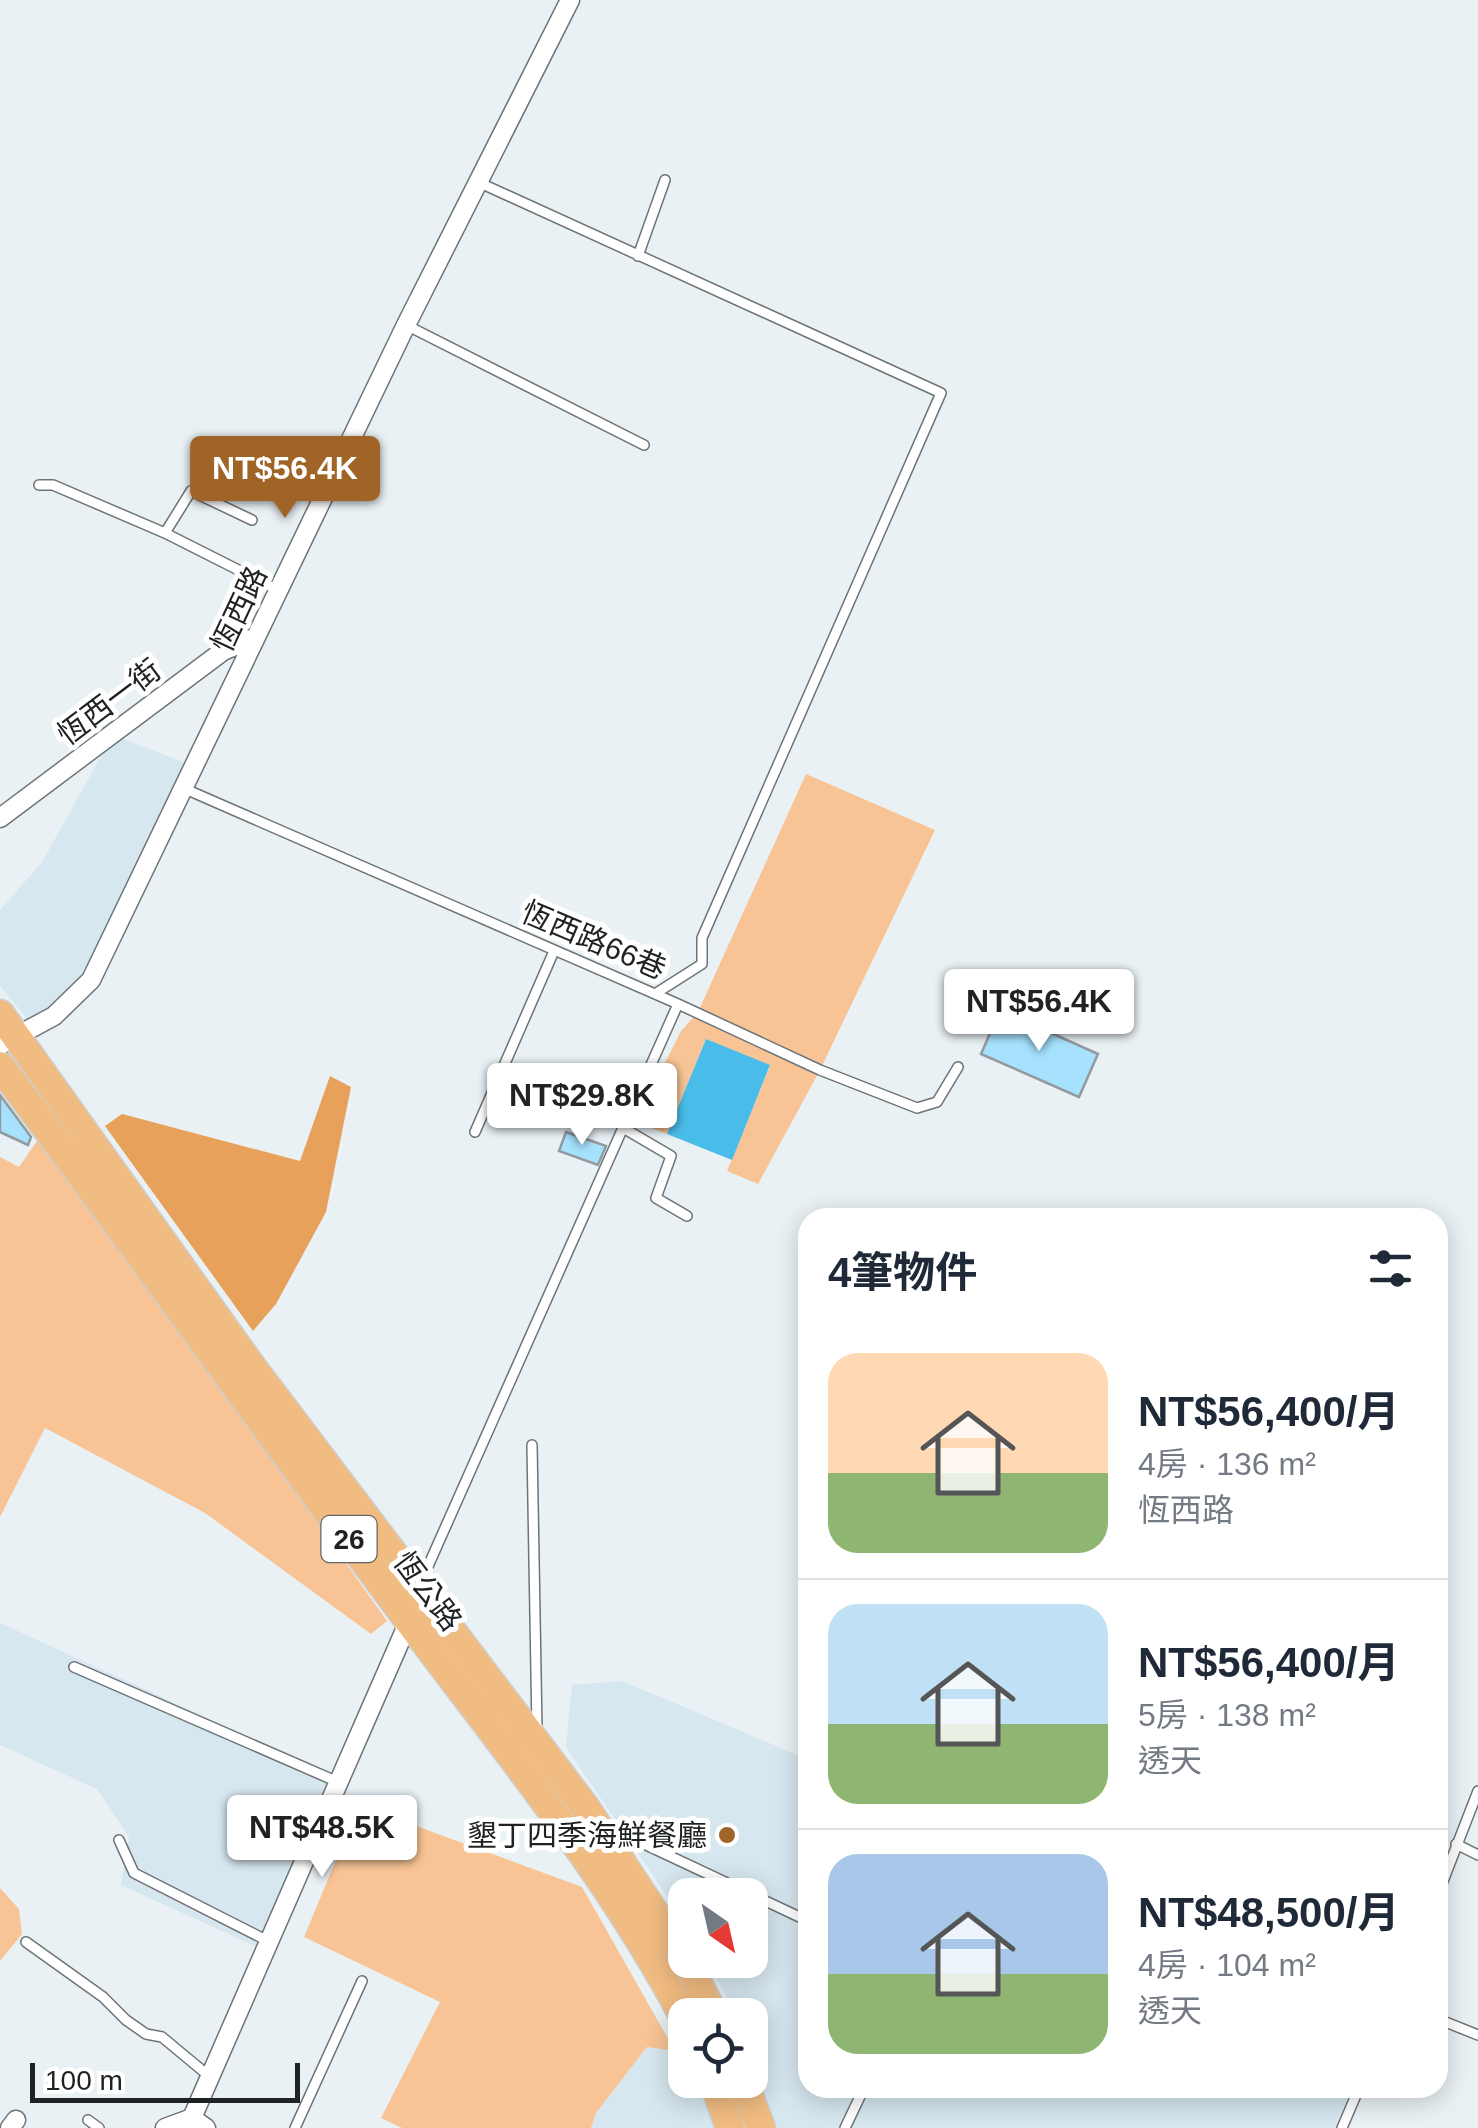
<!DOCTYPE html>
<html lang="zh-TW">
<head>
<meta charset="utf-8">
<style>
  :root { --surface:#fff; --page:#f6f6f7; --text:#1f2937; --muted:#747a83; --line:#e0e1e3; --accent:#a06526 }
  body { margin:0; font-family:Helvetica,"Noto Sans TC",sans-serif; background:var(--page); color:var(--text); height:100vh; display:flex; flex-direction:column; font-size:38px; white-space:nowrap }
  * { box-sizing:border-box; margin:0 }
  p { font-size:32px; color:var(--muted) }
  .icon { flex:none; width:55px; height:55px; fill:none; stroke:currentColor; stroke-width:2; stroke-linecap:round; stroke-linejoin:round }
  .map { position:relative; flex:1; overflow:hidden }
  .sheet { position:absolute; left:798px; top:1208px; width:650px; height:890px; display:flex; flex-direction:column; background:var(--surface); border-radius:30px; box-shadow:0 5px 25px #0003 }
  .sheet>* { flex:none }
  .needle { width:65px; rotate:146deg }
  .fabs { position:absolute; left:668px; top:1878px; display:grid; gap:20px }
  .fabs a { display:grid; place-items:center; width:100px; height:100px; border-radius:20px; background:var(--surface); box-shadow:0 5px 25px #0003; font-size:50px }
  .scale { position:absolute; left:30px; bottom:25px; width:270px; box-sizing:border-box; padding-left:10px; border:5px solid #1f2223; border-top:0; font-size:28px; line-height:35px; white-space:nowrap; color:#1f2223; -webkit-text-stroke:8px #fff; paint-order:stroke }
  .price { position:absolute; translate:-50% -85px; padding:0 22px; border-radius:10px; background:#fff; color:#222; font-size:32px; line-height:65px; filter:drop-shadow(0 2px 5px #0008) }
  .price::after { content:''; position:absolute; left:50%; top:60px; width:30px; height:22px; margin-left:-15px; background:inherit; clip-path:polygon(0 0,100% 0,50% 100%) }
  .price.active { background:var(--accent); color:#fff }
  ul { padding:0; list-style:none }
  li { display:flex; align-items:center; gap:30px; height:250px; padding:0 30px }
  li+li { border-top:2px solid var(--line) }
  li span { display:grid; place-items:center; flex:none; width:280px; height:200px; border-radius:30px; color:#555 }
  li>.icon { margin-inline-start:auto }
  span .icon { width:120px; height:120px; fill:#fffc; stroke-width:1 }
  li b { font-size:42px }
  h2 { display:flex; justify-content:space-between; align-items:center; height:120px; padding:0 30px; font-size:42px }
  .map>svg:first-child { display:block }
  .built { fill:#d7e7ef }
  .green { fill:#f8c495 }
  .forest { fill:#e8a15b }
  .water { fill:#49bce9 }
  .building { fill:#a6e2fe; stroke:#939a9e; stroke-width:2.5 }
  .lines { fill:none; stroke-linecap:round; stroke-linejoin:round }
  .lane-casing { stroke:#6d7478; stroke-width:12 }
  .street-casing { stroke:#6d7478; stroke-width:21 }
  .primary-casing { stroke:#cececf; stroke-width:31 }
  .lane { stroke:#fff; stroke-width:9 }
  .street { stroke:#fff; stroke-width:18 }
  .primary { stroke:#f1bc82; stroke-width:28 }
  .poi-dot { fill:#a06526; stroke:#fff; stroke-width:4 }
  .labels { text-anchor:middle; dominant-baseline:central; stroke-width:10; stroke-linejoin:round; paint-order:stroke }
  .shield { fill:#fff; stroke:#626465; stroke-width:2.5 }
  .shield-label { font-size:28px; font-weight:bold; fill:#1f2223 }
  .street-label { font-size:30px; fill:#1f2223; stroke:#fff }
  .poi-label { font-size:30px; fill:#1f2223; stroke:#fff; text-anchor:end }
</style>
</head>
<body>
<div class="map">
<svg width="1478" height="2128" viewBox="0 0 1478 2128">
  <rect width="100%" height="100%" fill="#e9f1f5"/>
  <path class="built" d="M113 735 201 769 96 983 70 1014 37 1032 0 985V910L42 862Z
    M0 1623 334 1776 263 1950 121 1885 129 1837 97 1789 0 1745Z
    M622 1681 807 1759 808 2088H1352L1335 2128H591L596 2113 647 2047 685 2052V2080H750V2057H754L750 2015H736L707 1960H750V1895H685V1923L566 1747 572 1685Z"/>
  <path class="green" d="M806 774 935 830 820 1070 758 1184 727 1171 770 1066 706 1039 667 1134 635 1122 681 1031 698 1012Z
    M42 1134 387 1621 371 1634 205 1513 45 1428 0 1517V1157L19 1167Z
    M359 1805 582 1887 675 2051 647 2047 596 2113 591 2128H402L381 2118 440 2002 304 1937Z
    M0 1888 19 1909 22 1934 0 1961Z"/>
  <path class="forest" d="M330 1076 351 1087 326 1212 276 1304 253 1331 105 1126 122 1114 300 1161Z"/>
  <path class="water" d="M706 1039 770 1065 732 1160 667 1134Z"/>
  <path class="building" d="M1000 1010 1098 1054 1079 1097 981 1054Z
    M0 1095 31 1137 28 1145 0 1132Z
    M566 1132 606 1146 598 1165 559 1151Z"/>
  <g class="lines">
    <defs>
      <path id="lane" d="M478 182 941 393 702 938V964L658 992
        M638 256 665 180
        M406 325 644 445
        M39 485H53L165 533
        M252 520 191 491 165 533 278 590
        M183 788 678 1004 421 1582
        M678 1004 820 1070 917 1108 937 1102 958 1067
        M625 1129 671 1156 656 1198 687 1216
        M475 1132 554 951
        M532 1445 537 1730
        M74 1667 338 1782
        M610 1828 808 1921
        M119 1840 134 1873 268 1941
        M1456 1844 1478 1855
        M1438 1894 1478 1791
        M26 1942 103 1997 126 2020 146 2034 162 2037 209 2076
        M1438 2019 1478 2035
        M88 2120 99 2128
        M295 2128 362 1981
        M845 2128 864 2088
        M1342 2128 1359 2088"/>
      <path id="street" d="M0 818 223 651 256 637
        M0 1045 54 1016 91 980 406 325 570 0
        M192 2118 412 1614
        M10 2128 16 2120
        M165 2128 192 2118 206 2128"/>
      <path id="primary" d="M0 1014 249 1363 585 1807 685 1959
        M0 1066C138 1250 271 1437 409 1621 506 1751 609 1875 685 2019
        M686 1960 714 2015
        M713 2080 730 2128
        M743 2080 761 2128"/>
    </defs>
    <use href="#lane" class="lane-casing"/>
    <use href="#street" class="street-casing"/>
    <use href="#primary" class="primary-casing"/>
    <use href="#lane" class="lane"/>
    <use href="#street" class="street"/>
    <use href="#primary" class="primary"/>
  </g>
  <circle class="poi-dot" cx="727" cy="1835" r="10"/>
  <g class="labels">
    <rect class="shield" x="321.5" y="1516" width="55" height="46" rx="8"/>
    <g class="shield-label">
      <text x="349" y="1539">26</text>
    </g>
    <g class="street-label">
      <text transform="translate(239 609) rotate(-65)">恆西路</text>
      <text transform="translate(109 702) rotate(-37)">恆西一街</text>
      <text transform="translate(594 940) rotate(23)">恆西路66巷</text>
      <text transform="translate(428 1591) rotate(53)">恆公路</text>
    </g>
    <g class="poi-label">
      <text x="707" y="1835">墾丁四季海鮮餐廳</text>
    </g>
  </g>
</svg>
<div class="fabs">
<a><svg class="needle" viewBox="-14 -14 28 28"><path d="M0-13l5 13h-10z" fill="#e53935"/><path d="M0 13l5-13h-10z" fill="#747a83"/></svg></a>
<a><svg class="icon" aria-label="locate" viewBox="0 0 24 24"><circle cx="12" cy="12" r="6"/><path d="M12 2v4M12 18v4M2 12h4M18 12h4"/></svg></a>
</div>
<div class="scale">100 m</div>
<b class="price active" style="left:285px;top:521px">NT$56.4K</b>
<b class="price" style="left:1039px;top:1054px">NT$56.4K</b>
<b class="price" style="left:582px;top:1148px">NT$29.8K</b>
<b class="price" style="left:322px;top:1880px">NT$48.5K</b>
<section class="sheet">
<h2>4筆物件<svg class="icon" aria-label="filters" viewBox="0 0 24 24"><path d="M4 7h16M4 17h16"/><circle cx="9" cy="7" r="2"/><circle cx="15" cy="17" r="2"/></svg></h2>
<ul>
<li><span style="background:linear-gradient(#ffd9b3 60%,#8fb573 0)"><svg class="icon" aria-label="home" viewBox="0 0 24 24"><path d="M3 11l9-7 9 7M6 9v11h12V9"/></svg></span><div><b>NT$56,400/月</b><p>4房 · 136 m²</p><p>恆西路</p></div></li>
<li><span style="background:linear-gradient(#bfe0f5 60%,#8fb573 0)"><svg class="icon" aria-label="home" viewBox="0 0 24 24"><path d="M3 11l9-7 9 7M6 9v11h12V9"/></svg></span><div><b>NT$56,400/月</b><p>5房 · 138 m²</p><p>透天</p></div></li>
<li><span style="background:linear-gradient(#a9c7e8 60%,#8fb573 0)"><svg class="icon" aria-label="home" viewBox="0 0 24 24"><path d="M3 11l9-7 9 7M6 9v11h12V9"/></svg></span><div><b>NT$48,500/月</b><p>4房 · 104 m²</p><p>透天</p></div></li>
</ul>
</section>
</div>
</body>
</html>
